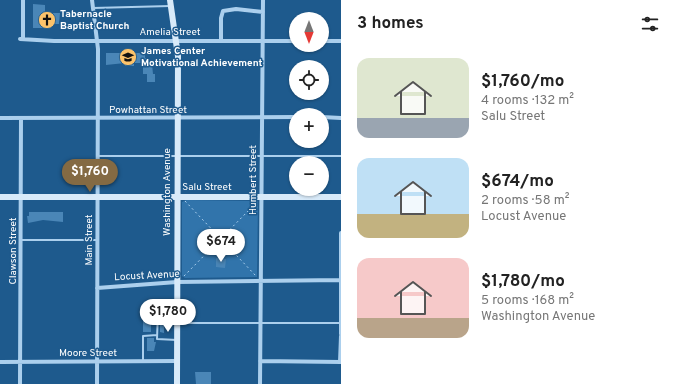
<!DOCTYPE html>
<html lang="en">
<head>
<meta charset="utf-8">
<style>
  :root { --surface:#fff; --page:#f2f2f2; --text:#222; --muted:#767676; --accent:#846a43 }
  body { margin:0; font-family:Overpass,sans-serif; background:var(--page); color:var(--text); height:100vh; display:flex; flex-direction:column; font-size:15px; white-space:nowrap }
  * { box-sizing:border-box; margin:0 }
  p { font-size:13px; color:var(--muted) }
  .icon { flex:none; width:22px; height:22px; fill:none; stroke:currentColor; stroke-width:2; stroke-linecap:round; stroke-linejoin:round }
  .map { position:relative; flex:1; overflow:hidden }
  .panel { display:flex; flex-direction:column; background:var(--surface); width:336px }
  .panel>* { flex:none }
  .needle { width:26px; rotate:180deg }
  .tools { position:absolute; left:289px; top:12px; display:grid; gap:8px }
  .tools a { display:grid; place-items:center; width:40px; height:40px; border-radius:50%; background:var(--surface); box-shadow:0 1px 3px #0004; font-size:20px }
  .price { position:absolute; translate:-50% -34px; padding:0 9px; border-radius:14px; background:#fff; color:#222; font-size:13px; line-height:26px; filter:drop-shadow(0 1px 2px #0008) }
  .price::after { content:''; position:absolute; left:50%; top:24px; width:12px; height:9px; margin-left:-6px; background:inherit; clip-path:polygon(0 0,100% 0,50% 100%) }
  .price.selected { background:var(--accent); color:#fff }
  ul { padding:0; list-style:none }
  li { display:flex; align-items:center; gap:12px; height:100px; padding:0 16px }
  li span { display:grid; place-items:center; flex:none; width:112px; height:80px; border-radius:12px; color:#555 }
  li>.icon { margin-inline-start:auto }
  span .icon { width:48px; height:48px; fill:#fffc; stroke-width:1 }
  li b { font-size:17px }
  h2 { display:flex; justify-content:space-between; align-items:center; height:48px; padding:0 16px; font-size:17px }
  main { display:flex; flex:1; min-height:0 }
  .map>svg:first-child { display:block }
  .green { fill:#3174ab }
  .building { fill:#4a86b7 }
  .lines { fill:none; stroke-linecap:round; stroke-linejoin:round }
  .path { stroke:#abcfed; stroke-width:1; stroke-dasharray:2 3; stroke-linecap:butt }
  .lane { stroke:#abcfed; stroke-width:2 }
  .street { stroke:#abcfed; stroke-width:4 }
  .secondary { stroke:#d8eaf9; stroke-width:6 }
  .labels { text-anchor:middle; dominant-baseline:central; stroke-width:3; stroke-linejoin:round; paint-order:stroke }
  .poi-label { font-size:10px; font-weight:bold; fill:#fff; stroke:#1e5a8d; text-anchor:start }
  .street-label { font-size:10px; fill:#fff; stroke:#1e5a8d }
</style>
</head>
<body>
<main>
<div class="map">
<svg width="341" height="384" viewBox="0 0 341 384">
  <rect width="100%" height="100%" fill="#1e5a8d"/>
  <path class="green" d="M186 200 258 201 257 277 185 278 182 276V202Z"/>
  <path class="building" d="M33 4 45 5V13H60L59 24H44V28H33Z
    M106 53H145V58H149V64H152L153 74H155V82H147V74H143V63H134V66H125V63L106 65Z
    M29 212H63V222L43 220 28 223 27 216H29Z
    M216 258 226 259 225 268 216 267Z
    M160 318H164V333L160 332Z
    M143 319H151V332H143Z
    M147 338H154V342H156L154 351H147Z
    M195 372H211V384H196Z"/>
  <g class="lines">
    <path class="path" d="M185 201 256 276
      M184 276 256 203"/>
    <path class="lane" d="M93 8 170 6
      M98 156H341
      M21 240H97
      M176 311H158L157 339 177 340
      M178 323H341
      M143 361V336L157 335"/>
    <path class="street" d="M23 0V38
      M92 0 98 49 97 384
      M20 39 54 41H296
      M221 40V18L223 11 236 9 263 12
      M322 41H341
      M322 117 341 118
      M0 118 296 117
      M341 233V334
      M97 288 177 282 341 280
      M260 361 341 362
      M0 362 177 361
      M340 362 341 336
      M20 384 21 118
      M260 384 263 0"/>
    <path class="secondary" d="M170 0 178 56 177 384
      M0 197H341"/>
  </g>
  <defs>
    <symbol id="church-disc" viewBox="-11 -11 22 22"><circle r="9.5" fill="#fcc36b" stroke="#1e5a8d"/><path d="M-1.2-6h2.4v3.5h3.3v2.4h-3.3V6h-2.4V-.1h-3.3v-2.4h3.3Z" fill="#111"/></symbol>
    <symbol id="school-disc" viewBox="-11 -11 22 22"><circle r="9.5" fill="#fcc36b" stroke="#1e5a8d"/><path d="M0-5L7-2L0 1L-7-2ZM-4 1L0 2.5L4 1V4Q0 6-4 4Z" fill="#111"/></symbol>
  </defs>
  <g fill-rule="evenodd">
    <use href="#church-disc" x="37" y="10" width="20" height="20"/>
    <use href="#school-disc" x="118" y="47" width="20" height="20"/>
  </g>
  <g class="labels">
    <g class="poi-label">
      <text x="60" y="14">Tabernacle<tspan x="60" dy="12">Baptist Church</tspan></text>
      <text x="141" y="51">James Center<tspan x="141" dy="12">Motivational Achievement</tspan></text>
    </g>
    <g class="street-label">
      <text x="170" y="32">Amelia Street</text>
      <text x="148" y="110">Powhattan Street</text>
      <text transform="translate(253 180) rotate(-90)">Humbert Street</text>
      <text x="207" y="187">Salu Street</text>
      <text transform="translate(167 192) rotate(-90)">Washington Avenue</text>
      <text transform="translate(89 240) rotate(-90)">Main Street</text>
      <text transform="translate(13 251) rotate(-90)">Clawson Street</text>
      <text transform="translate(147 276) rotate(-3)">Locust Avenue</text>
      <text x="88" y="353">Moore Street</text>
    </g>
  </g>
</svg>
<div class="tools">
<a><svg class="needle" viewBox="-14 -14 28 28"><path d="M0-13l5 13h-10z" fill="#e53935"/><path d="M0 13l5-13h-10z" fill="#767676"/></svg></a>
<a><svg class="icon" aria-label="locate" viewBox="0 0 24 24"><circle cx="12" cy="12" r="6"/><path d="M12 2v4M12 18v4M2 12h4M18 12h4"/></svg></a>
<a>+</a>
<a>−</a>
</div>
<b class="price selected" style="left:90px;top:193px">$1,760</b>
<b class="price" style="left:221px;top:263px">$674</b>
<b class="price" style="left:168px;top:333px">$1,780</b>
</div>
<section class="panel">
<h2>3 homes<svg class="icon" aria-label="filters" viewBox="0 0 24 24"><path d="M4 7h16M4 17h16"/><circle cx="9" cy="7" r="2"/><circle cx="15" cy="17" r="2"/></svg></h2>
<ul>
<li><span style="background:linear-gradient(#dfe7d0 75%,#9aa5b1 0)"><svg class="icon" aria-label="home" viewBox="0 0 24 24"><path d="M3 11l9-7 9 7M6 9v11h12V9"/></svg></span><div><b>$1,760/mo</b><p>4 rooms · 132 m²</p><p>Salu Street</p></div></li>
<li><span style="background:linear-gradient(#bfe0f5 70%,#c2b280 0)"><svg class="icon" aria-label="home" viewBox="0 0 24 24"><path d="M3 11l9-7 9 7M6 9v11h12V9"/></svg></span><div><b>$674/mo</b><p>2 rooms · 58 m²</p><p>Locust Avenue</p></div></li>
<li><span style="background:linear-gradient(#f6c9c9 75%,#b9a48a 0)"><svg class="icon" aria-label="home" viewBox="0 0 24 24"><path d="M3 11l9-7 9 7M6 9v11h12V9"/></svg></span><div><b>$1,780/mo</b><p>5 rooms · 168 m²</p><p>Washington Avenue</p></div></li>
</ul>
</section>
</main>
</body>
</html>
